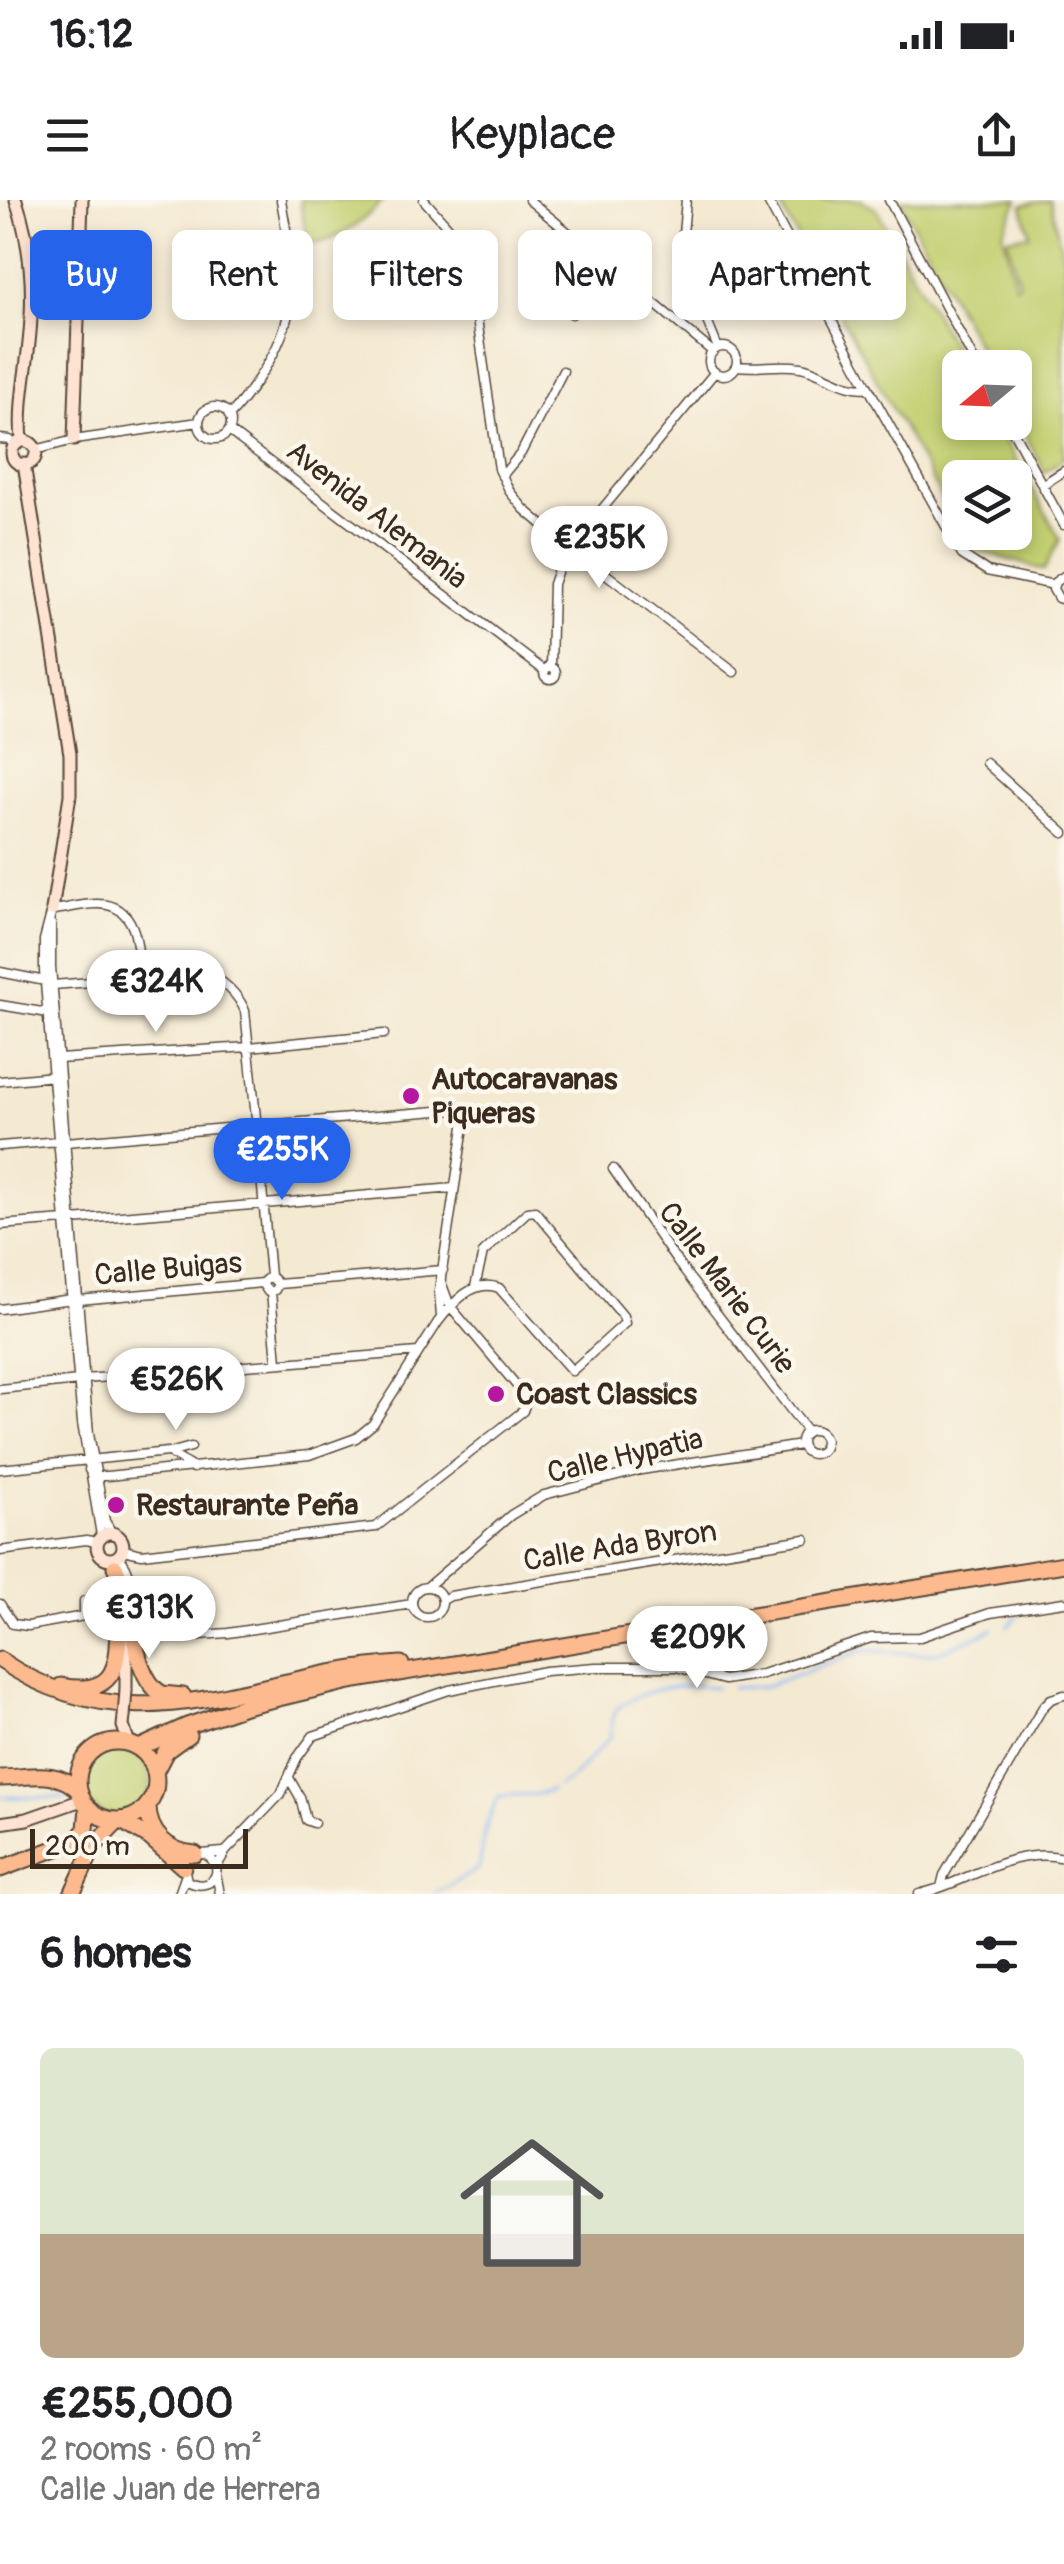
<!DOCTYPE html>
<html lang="en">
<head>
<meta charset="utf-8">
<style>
  :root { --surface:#fff; --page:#f6f6f6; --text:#202124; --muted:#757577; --accent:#2563eb }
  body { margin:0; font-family:Pangolin,sans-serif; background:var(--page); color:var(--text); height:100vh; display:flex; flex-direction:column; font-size:38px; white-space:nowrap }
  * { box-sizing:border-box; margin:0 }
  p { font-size:32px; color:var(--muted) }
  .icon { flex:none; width:55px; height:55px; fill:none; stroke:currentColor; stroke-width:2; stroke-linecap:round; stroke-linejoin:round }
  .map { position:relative; height:1694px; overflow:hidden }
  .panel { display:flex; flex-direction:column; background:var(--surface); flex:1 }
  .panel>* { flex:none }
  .top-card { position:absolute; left:30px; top:30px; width:1005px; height:90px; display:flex; gap:20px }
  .needle { width:65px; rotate:251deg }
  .buttons { position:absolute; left:942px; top:150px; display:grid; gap:20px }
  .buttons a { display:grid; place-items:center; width:90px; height:90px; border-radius:15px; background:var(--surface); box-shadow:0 5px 15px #0003; font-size:50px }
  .scale { position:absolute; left:30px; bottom:25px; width:218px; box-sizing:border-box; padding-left:10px; border:5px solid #3b2a1e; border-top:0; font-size:28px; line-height:35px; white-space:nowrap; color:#3b2a1e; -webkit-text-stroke:8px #fbf7ec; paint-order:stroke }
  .price { position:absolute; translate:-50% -85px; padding:0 22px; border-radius:35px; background:#fff; color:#222; font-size:32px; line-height:65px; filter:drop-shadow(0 2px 5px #0008) }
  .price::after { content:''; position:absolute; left:50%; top:60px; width:30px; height:22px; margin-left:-15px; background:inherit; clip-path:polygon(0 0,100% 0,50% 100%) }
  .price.active { background:var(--accent); color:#fff }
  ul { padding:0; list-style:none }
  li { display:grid; align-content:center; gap:20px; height:530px; padding:0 40px }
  li span { display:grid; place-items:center; height:310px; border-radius:15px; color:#555 }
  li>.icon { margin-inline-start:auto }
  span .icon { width:180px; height:180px; fill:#fffc; stroke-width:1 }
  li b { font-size:42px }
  h2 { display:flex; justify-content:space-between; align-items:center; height:120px; padding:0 40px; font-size:42px }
  .tag { padding:0 35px; border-radius:15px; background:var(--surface); box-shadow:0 5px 15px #0003; font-size:35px; line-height:90px }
  .tag.active { background:var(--accent); color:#fff }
  .status { display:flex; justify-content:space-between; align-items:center; height:70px; padding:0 50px; background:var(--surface); direction:ltr }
  .status svg { height:28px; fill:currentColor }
  header { display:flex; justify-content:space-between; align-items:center; height:130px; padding:0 40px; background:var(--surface); font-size:45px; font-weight:600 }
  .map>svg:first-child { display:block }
  .green { fill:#c2cf70; stroke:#7e7c47; stroke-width:2.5 }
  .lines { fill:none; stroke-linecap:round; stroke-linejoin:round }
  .stream { stroke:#88baf5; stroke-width:2.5 }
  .street-casing { stroke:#574739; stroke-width:11 }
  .secondary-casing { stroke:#574739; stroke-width:15 }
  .highway-casing { stroke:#574739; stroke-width:19 }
  .street { stroke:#fff; stroke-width:8 }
  .secondary { stroke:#fee3d2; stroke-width:11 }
  .highway { stroke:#fcba8e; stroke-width:15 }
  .secondary-bridge-casing { stroke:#574739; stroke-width:15; stroke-linecap:butt }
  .secondary-bridge { stroke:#fee3d2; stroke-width:11 }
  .poi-dot { fill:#b5179e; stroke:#fbf7ec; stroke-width:4 }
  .labels { text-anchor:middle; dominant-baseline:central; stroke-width:9; stroke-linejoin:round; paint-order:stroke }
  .street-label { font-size:30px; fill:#3b2a1e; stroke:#fbf7ec }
  .poi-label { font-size:30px; font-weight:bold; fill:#3b2a1e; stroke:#fbf7ec; text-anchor:start }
</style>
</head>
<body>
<div class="status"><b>16:12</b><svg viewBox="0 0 49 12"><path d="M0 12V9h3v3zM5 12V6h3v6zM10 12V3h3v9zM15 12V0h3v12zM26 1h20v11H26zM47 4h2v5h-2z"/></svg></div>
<header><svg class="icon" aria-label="menu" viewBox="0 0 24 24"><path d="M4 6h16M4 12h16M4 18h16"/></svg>Keyplace<svg class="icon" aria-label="share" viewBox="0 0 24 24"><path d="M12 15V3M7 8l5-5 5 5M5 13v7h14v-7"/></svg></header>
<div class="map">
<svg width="1064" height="1694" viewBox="0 0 1064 1694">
  <rect width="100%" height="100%" fill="#fbf7ec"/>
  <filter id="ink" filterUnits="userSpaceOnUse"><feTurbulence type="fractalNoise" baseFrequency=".01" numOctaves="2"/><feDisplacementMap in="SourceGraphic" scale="20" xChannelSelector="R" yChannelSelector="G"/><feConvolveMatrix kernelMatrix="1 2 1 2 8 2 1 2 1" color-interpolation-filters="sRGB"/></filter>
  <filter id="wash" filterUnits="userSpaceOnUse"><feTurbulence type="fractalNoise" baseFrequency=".0048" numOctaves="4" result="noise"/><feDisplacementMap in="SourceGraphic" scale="40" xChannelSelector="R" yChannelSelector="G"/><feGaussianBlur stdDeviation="2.25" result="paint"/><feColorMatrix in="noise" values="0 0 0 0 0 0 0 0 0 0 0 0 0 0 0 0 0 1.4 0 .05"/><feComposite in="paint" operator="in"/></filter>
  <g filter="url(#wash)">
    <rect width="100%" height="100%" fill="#f4e9d1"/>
    <path class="green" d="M300 0H383C361 24 340 40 308 45Z
      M777 0H862L877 10 964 167 960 168V222L995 223 1060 339 1044 370 969 348 961 333 1015 332V278H960V331Z
      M900 0H1018L1003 32 1015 85 1019 83 1007 38 1030 34 1022 5 1050 0 1064 61V258L1045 272 1015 215V168L989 167Z
      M82 1582a34 34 0 1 1 68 0a34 34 0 1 1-68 0Z"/>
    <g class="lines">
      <path class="stream" d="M1008 1426 1020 1414
        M732 1488 766 1486 863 1450 918 1454 940 1452 993 1429
        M558 1586 570 1580 610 1537 614 1511C642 1487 679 1483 716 1487
        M0 1597 65 1598
        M435 1694 479 1668 486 1626 498 1598C516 1591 532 1599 551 1590"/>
    </g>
  </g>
  <g filter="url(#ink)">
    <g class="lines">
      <defs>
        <path id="street" d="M424 0 457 37 469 64 499 269 510 292 524 309 551 332 734 472
          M529 0 713 152
          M686 0 681 57 718 148
          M767 0 868 187
          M889 0 978 168
          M30 60 35 66 80 65
          M572 114 610 65
          M709 161a14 14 0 1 1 28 0a14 14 0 1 1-28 0Z
          M737 166C758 169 779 163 801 167 822 171 848 192 868 187L962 355 987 371 1054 385
          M199 223a16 16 0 1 1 32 0a16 16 0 1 1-32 0Z
          M229 216C240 205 249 192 258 179 303 114 294 73 281 0
          M1008 222 1064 325
          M229 231 545 471
          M0 239 10 240 14 246
          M35 250 74 240 199 222
          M502 276 521 253 563 171
          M1042 285 1064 271
          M1064 376 1055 382 1053 389 1058 398 1064 400
          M551 467 553 384 562 358 715 172
          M544 473a6 6 0 1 1 12 0a6 6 0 1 1-12 0Z
          M986 563 1064 633
          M52 710 44 740V771L82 1223 101 1335
          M52 710C68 709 83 703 99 704 139 705 138 749 140 779
          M51 724V767L89 1234 105 1321 112 1333
          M0 772 45 781
          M53 785 206 773C223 780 238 794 245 811L256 918
          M0 805 48 813
          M58 859 249 847 384 834
          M0 881 54 876
          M264 925 462 909 465 920 439 1091 441 1117
          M257 932 270 1076 278 1084 275 1090 268 1092 262 1083 270 1076
          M66 942 249 926
          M0 946 59 941
          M613 969 678 1063 807 1231
          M72 1020 454 988
          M0 1025 65 1020
          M278 1084 443 1070
          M271 1092 277 1162
          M79 1100 262 1083
          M0 1109 72 1099
          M85 1179 418 1152
          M0 1189 79 1181
          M801 1242a12 12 0 1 1 24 0a12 12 0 1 1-24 0Z
          M173 1252 191 1247
          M173 1255 193 1268
          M0 1269 168 1252
          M89 1270 94 1276H107L309 1255 356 1238 373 1224 438 1122C452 1104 473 1078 499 1088L572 1171 625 1123 623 1116 535 1011 527 1012 483 1053 475 1087
          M123 1350 142 1354 376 1327 523 1211 526 1202 522 1192 450 1106 441 1082
          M0 1351 86 1340 97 1342
          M119 1356 126 1367 146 1418 160 1431 172 1437 228 1433 412 1404
          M428 1386 511 1315 544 1295 641 1270 801 1245
          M412 1402a15 15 0 1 1 30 0a15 15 0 1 1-30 0Z
          M443 1400 450 1396 805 1339
          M0 1404 13 1424 28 1426 84 1416V1401
          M289 1578 300 1597 306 1620 314 1623
          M192 1655 223 1652
          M184 1666 187 1681C211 1694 229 1669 205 1654
          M217 1666 226 1651 281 1594 297 1558 313 1536 449 1490 545 1471 596 1467H676L724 1480 762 1474 871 1438 920 1437 990 1413 1064 1402
          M217 1678 220 1694
          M941 1687 944 1675 1043 1507 1051 1499 1064 1495
          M179 1694 185 1677
          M919 1694C965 1684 1014 1645 1064 1658"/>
        <path id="secondary" d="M16 0C28 36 33 78 31 116 30 158 18 198 22 241
          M74 240 82 0
          M12 253a12 12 0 1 1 24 0a12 12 0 1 1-24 0Z
          M24 264 70 554V595L52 710
          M97 1346a13 13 0 1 1 26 0a13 13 0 1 1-26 0Z
          M126 1429V1490
          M124 1517 123 1526 129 1543
          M0 1623 27 1619 82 1600"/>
        <path id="highway" d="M115 1367C135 1401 129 1475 162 1494L183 1496
          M136 1441 145 1434 160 1431
          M0 1460C138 1554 254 1472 401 1464
          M61 1486C135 1501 114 1435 120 1393
          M78 1581a39 39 0 1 1 78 0a39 39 0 1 1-78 0Z
          M139 1548 187 1526 245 1506 350 1481 1064 1364
          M155 1572 166 1551 188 1535
          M0 1578C28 1578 56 1568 78 1590
          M148 1606C148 1633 168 1652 195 1654
          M120 1620 149 1637 183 1667
          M0 1669 76 1641 86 1629 88 1608
          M72 1694 94 1646 119 1620"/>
      </defs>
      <use href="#street" class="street-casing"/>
      <use href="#secondary" class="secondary-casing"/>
      <use href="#highway" class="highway-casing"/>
      <use href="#street" class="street"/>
      <use href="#secondary" class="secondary"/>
      <use href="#highway" class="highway"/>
      <defs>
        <path id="secondary-bridge" d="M124 1517 126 1490"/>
      </defs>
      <use href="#secondary-bridge" class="secondary-bridge-casing"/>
      <use href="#secondary-bridge" class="secondary-bridge"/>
    </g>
  </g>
  <g class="poi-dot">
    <circle cx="411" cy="896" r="10"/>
    <circle cx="496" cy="1194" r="10"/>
    <circle cx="116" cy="1305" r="10"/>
  </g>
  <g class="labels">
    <g class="street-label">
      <text transform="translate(377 315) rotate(38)">Avenida Alemania</text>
      <text transform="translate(168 1069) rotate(-5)">Calle Buigas</text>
      <text transform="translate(727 1088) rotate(53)">Calle Marie Curie</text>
      <text transform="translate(625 1256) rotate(-13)">Calle Hypatia</text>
      <text transform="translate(620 1346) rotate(-9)">Calle Ada Byron</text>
    </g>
    <g class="poi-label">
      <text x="431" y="879">Autocaravanas<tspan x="431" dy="34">Piqueras</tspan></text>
      <text x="516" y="1194">Coast Classics</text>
      <text x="136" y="1305">Restaurante Peña</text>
    </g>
  </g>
</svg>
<div class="buttons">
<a><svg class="needle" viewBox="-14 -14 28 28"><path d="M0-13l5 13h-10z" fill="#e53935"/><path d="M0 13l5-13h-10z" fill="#757577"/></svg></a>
<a><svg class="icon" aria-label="layers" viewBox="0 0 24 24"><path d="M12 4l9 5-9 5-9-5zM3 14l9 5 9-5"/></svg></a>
</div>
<div class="scale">200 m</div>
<b class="price" style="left:599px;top:391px">€235K</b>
<b class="price" style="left:156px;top:835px">€324K</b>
<b class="price active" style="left:282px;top:1003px">€255K</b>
<b class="price" style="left:176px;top:1233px">€526K</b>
<b class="price" style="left:149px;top:1461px">€313K</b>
<b class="price" style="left:697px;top:1491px">€209K</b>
<div class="top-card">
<a class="tag active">Buy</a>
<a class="tag">Rent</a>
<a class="tag">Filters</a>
<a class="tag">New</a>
<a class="tag">Apartment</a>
</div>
</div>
<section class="panel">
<h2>6 homes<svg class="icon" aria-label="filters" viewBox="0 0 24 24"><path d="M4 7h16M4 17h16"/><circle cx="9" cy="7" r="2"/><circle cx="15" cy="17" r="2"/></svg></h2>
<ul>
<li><span style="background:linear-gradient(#dfe7d0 60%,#b9a48a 0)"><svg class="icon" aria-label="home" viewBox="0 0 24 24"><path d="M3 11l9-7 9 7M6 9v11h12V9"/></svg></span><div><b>€255,000</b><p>2 rooms · 60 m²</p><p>Calle Juan de Herrera</p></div></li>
</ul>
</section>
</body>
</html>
